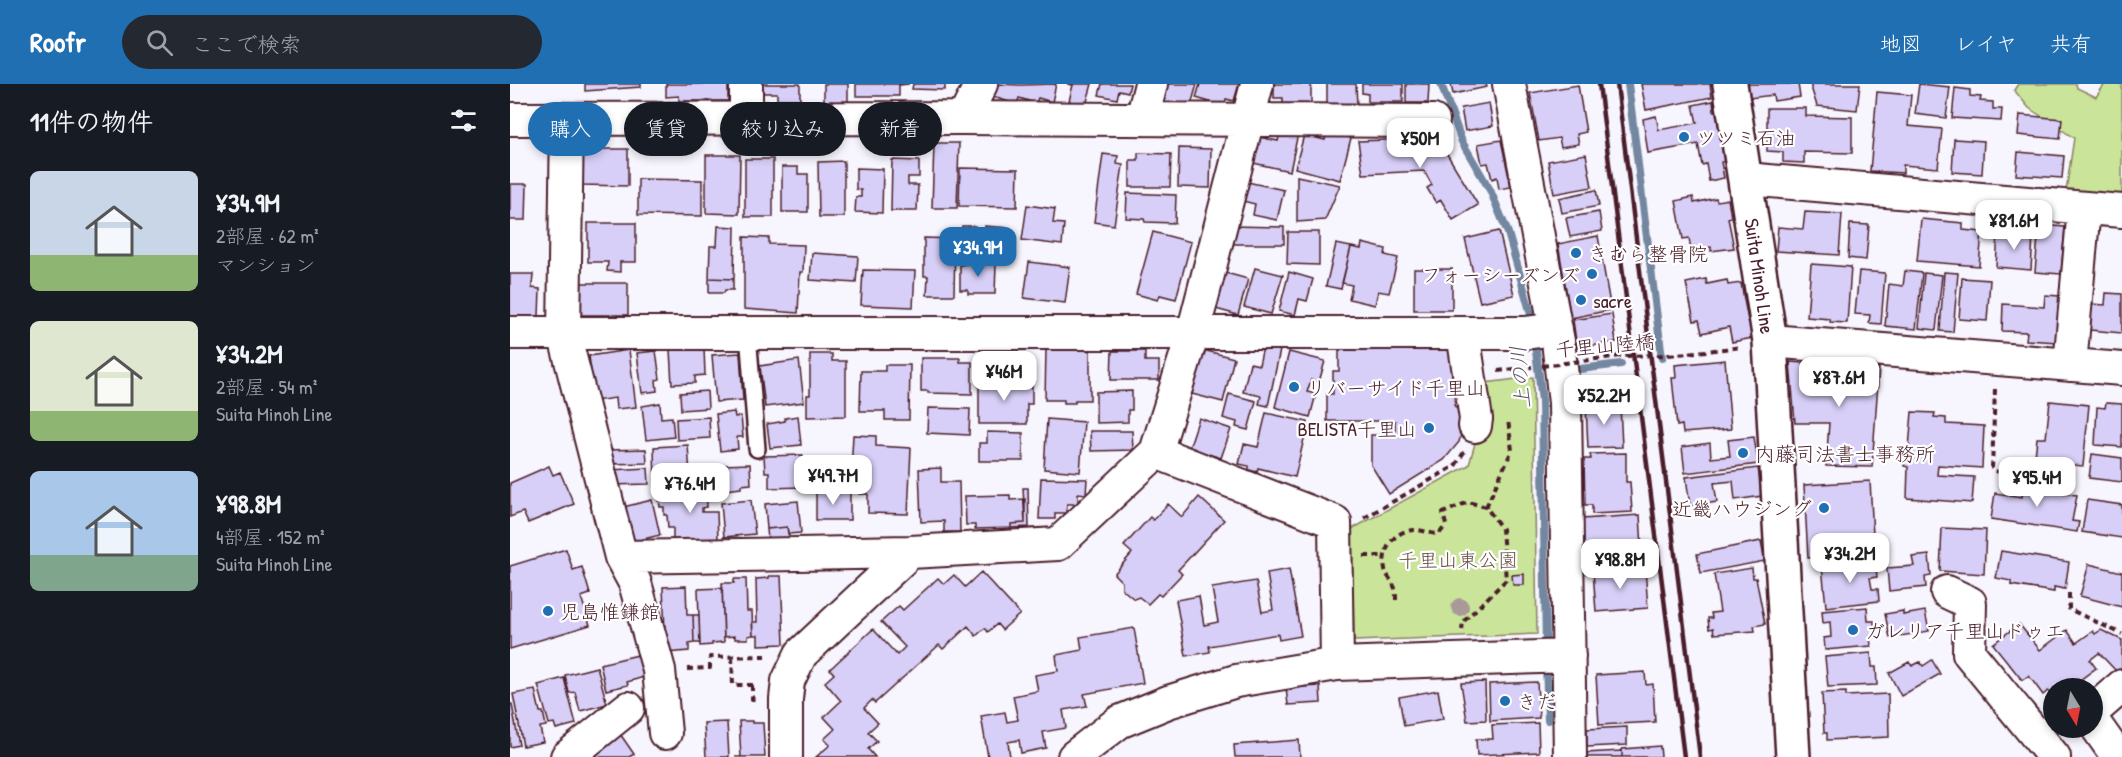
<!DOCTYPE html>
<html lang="ja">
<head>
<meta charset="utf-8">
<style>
  :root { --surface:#171b24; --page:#242831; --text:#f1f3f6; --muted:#9ea1a6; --accent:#1f6fb2 }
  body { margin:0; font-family:"Patrick Hand","Klee One",sans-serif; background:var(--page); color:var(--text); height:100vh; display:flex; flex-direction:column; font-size:22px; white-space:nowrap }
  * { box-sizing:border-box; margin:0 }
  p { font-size:20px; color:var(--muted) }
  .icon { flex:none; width:33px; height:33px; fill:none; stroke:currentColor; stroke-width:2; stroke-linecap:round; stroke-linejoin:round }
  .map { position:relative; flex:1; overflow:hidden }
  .panel { display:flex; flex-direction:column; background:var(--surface); width:510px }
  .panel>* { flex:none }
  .top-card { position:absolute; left:18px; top:18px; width:570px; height:54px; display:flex; gap:12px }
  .needle { width:39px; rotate:170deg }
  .tools { position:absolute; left:1533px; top:594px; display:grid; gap:12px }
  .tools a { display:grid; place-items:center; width:60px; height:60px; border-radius:50%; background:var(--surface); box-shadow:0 3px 9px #0003; font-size:30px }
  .price { position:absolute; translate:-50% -51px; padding:0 14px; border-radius:12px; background:#fff; color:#222; font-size:20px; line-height:39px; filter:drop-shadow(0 2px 3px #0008) }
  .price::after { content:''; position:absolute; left:50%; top:36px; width:18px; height:14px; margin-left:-9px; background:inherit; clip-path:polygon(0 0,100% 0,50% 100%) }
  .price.on { background:var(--accent); color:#fff }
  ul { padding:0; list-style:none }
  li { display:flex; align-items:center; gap:18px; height:150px; padding:0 30px }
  li span { display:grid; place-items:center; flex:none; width:168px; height:120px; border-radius:9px; color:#555 }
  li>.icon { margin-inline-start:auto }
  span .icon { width:72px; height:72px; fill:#fffc; stroke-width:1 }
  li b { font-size:26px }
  h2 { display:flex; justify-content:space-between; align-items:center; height:72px; padding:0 30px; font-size:26px }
  .pill { padding:0 21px; border-radius:27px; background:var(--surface); box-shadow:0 3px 9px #0003; font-size:21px; line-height:54px }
  .pill.on { background:var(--accent); color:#fff }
  header { display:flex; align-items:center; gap:36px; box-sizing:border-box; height:84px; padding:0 30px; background:var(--accent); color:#fff }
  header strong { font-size:28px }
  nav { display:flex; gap:33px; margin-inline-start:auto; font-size:21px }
  .search { width:420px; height:54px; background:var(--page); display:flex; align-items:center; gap:15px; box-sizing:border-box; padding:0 21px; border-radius:33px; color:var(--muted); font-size:22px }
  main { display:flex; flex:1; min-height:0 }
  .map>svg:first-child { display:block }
  .green { fill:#cae49a; stroke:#8a8262; stroke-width:1.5 }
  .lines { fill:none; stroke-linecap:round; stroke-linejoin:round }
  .stream { stroke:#7387a1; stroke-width:8 }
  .building { fill:#d7cff7; stroke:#4a1f2b; stroke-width:1.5 }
  .lane-casing { stroke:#4a1f2b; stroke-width:20 }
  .street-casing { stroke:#4a1f2b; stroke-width:36 }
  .secondary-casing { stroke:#4a1f2b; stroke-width:38 }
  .path { stroke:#4a1f2b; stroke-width:4; stroke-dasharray:6 4.5; stroke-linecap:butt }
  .lane { stroke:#fff; stroke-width:15 }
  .street { stroke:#fff; stroke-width:32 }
  .secondary { stroke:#fff; stroke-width:33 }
  .rail { stroke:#4a1f2b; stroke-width:4.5 }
  .path-bridge { stroke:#4a1f2b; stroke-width:4; stroke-dasharray:6 4.5; stroke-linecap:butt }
  .tree { fill:#a99a99 }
  .poi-dot { fill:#1f6fb2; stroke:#fff; stroke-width:2 }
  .labels { text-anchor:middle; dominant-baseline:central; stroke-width:4.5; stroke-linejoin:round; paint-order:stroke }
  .poi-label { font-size:20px; fill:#4a1f2b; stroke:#fff; text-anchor:start }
  .street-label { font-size:20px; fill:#4a1f2b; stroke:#fff }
  .park-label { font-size:20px; fill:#6a5047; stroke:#fff }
  .water-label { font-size:21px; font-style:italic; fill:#5e5366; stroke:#fff }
</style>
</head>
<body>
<header>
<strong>Roofr</strong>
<div class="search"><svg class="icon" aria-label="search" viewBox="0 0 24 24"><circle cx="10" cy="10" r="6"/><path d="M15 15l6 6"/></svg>ここで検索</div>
<nav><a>地図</a><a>レイヤ</a><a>共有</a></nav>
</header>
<main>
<section class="panel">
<h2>11件の物件<svg class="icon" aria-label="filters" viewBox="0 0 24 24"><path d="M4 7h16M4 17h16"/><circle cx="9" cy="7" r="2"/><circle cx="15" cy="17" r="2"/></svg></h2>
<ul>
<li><span style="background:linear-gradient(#c9d6e8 70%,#8fb573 0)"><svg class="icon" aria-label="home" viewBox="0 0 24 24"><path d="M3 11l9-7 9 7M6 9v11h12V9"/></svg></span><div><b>¥34.9M</b><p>2部屋 · 62 m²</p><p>マンション</p></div></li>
<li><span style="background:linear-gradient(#dfe7d0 75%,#8fb573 0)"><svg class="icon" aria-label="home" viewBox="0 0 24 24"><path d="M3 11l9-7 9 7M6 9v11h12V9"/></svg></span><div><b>¥34.2M</b><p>2部屋 · 54 m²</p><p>Suita Minoh Line</p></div></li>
<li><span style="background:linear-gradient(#a9c7e8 70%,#7fa58c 0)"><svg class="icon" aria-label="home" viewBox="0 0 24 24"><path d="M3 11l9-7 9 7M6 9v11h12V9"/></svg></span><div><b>¥98.8M</b><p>4部屋 · 152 m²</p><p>Suita Minoh Line</p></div></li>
</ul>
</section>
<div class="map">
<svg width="1612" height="673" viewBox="0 0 1612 673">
  <rect width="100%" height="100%" fill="#f7f5fd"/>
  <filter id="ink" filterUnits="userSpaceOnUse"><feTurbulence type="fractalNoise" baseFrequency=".0167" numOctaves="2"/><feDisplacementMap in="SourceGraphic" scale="12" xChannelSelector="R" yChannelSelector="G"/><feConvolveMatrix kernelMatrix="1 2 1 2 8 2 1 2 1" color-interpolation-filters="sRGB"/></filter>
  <g filter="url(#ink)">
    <path class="green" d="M1508 0H1566L1567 4 1586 13 1595 0H1612V129L1556 107 1564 54 1519 24 1504 6Z
      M1023 293 1027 550 844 557 842 445 959 381 972 334 967 300Z"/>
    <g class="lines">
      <path class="stream" d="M931 0 952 58 980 106 998 149 1022 234 1032 317 1036 566
        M1118 0 1152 274
        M1070 285 1111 280
        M1036 579 1038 636"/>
    </g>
    <path class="building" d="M75 0H131V3L75 7Z
      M156 0H218V17H169V12L156 13Z
      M248 0H290V15H267V9H247Z
      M314 0H338V18H314Z
      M346 0H399L389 1V12H346Z
      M403 0H435V6L402 5Z
      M487 0 510 1 546 0 542 18 528 14 526 19 509 14 507 20 483 13Z
      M557 0H582L576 21 559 17 563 1Z
      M592 0H620L618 8 609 6 607 15 589 11Z
      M651 0H687L680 25 648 19Z
      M690 0H729L724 17 716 15 714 22 686 14Z
      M764 0H801V23H773V14H764Z
      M817 0H846L847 23H817Z
      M852 0H893V18H858V10L852 9Z
      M896 0H919L918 19H896Z
      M941 0H976L977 3 943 10Z
      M1131 0H1200L1202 13 1136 26Z
      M1237 0H1288L1290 13 1264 17 1263 11 1239 14Z
      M1300 0H1350L1347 26 1307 22Z
      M1409 0 1440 3 1436 34 1405 30Z
      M1068 1 1076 48 1067 50 1069 60 1051 63 1049 54 1029 57 1020 9Z
      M1445 4 1460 6V12L1471 13 1470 17 1483 18V25H1492L1491 37 1442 34Z
      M1367 8 1401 11 1398 42 1432 45 1428 84 1393 81V89L1360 87Z
      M1203 17 1204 27 1208 26 1217 77 1211 78 1214 94 1199 97 1196 80 1192 81 1188 60 1138 69 1133 35 1146 32 1149 46 1187 39 1183 21Z
      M979 19 983 42 955 47 951 24Z
      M1257 24H1296V32L1342 33V69L1294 68V79L1273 78V68L1257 67Z
      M1510 31 1552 35 1550 55 1508 51Z
      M771 45 788 49 780 87 743 79 749 53 768 57Z
      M817 48 841 54 830 96 785 84 794 51 815 56Z
      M379 49H391L390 71H379Z
      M907 55 923 57 934 65 968 121 943 136 931 116 926 119 917 104 922 101 914 87 853 90 848 57Z
      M1444 55 1474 57 1472 90 1442 88Z
      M991 56 1001 103 989 105 987 93 982 95 978 79 972 80 968 60Z
      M424 59H449L447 124H422Z
      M669 64 701 65 700 104 668 103Z
      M71 65H118V102L71 101Z
      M1508 68 1554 72 1552 94 1506 91Z
      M628 69 661 70 660 103H620V76H628Z
      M593 70 608 72 607 80 613 81 604 141 584 138Z
      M1076 70 1082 103 1044 110 1038 77Z
      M196 71H230L229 130 196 129Z
      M235 75H263V133H235Z
      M382 76 409 77V93H398V101H408L407 127H381Z
      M334 77V133H309L308 78Z
      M272 83H288V90H298V128H272Z
      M346 84 373 85 372 129 345 128 346 113H351V106L346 105Z
      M450 84 508 85 507 123 449 122Z
      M787 92 830 101 815 136 787 138Z
      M128 95 192 96V132L128 131Z
      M733 97 774 106 767 136 743 131 745 120 729 116Z
      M0 100H17L16 136H0Z
      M1086 106 1089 122 1052 129 1049 114Z
      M617 109 666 111 665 139 635 138 634 135 616 134Z
      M1183 113 1184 119 1206 114 1207 117 1218 115 1221 133 1218 134 1224 164 1201 167V163L1181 166 1179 154 1173 155 1166 117Z
      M517 121 545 125 543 139 554 140 552 161 512 156Z
      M1089 128 1092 147 1060 153 1056 134Z
      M1295 128 1332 130 1329 171 1266 167 1268 143 1293 145Z
      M1411 135 1453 139V146L1472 148 1469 182 1407 177Z
      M78 139H126V178H110V188L97 187 98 178H78Z
      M1340 140 1359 141 1356 176 1338 174Z
      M1529 141 1555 143 1551 190 1525 188Z
      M208 142 225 143 224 195 199 194 200 162H207Z
      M452 142H465V149H475V142L500 144 499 162 493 161V169L451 167Z
      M721 142 774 143V160H721Z
      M989 147 1004 211 970 218 955 155Z
      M643 148 681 158 666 215 650 211 648 216 626 210Z
      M778 148H809V181L777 180Z
      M1488 148 1523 151 1521 186 1486 183Z
      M1088 152 1101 226 1061 234 1048 160Z
      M234 153 259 154V160L294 161 293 188H290L288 229 234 225Z
      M414 154 445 155 444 211H417L418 192H414Z
      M852 159 876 165 875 171 888 174 879 209 868 207 865 221 839 215 842 201 832 199 841 163 851 165Z
      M826 160 841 163 831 205 816 202Z
      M302 169 348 172 346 199 300 196Z
      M519 178 560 183 555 219 514 214Z
      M463 179 486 180 485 210H458V206H450V181Z
      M1301 180 1341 183 1337 239 1320 238V235L1297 233Z
      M745 184 773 191 761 230 734 223Z
      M904 185H942V226H904Z
      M353 186 405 187 403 223 351 221Z
      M1349 187 1375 189 1371 240 1359 239 1360 231 1345 230Z
      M1395 187 1412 189 1406 245 1375 242 1379 200 1393 202Z
      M712 188 738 195 728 231 702 224Z
      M779 188 803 195 797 217 789 215 785 231 769 227Z
      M1434 188 1448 189 1443 248 1430 247Z
      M1414 189 1432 191 1426 246 1409 244Z
      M0 190H23L22 204 30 205 29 232H0Z
      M199 194 223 195V206H215L214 209H199Z
      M1452 194 1480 196 1477 237 1449 235Z
      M1196 195 1197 200 1217 196 1218 201 1231 199 1238 237 1244 236 1248 253 1222 258 1219 243 1192 249 1189 236 1184 237 1176 199Z
      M67 199H118V231H67Z
      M1596 209 1612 210V249L1580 246 1582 220 1595 221Z
      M1535 211 1550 212 1548 258 1516 256 1517 248 1492 247 1493 220 1534 223Z
      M1102 230 1106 258 1067 264 1063 236Z
      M753 263 770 266 758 322 749 320 751 312 733 308 740 279 749 281Z
      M194 264 195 291 185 292V299L162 300 160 266Z
      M536 264 580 265V316H565V319H554V316H535Z
      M946 265 949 302 944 321 955 336 949 358 934 376 879 410 861 381V351H885V337H817V310H823V287H829V266Z
      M119 266 126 323 106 325 105 314 85 317 79 272Z
      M693 266 724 274 713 318 682 310Z
      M146 267 150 295 146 296 147 307 132 309 127 269Z
      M602 267H635V277H649V296H601Z
      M779 268 815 277 809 298 801 296 797 308 806 310 800 333 765 323Z
      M230 269 233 316 206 318 202 271Z
      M300 270H322V277H336V332L297 333V311H300Z
      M411 274H450V278H462V310L418 309V307H411Z
      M289 276 294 318 255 323 250 282Z
      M1215 276 1221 345 1173 349 1172 341 1167 342 1162 294H1166L1165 281Z
      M1280 278 1369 284 1362 383 1316 382 1319 339H1285Z
      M375 281H400L399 336H375V327H350L351 287H375Z
      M469 298H522V320H517V340H469Z
      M197 307 198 324 171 326 170 309Z
      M622 307V326H618V338L586 339V308Z
      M719 310 746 317 738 346 726 343 727 338 713 334Z
      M1540 317 1579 321 1573 382 1541 379V385L1524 383 1527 354H1536Z
      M150 319 151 334 162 333 164 353 136 356 132 322Z
      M1596 319 1612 320V363L1585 361 1587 323 1595 324Z
      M1110 320 1112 363 1078 364 1076 321Z
      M418 324 460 325 459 351 417 349Z
      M224 328 225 333 231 332 233 353H227L228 365 210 367 206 330Z
      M1402 328 1425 329 1424 333 1436 334V340L1474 342 1472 384 1428 381 1427 391 1464 393 1462 419 1397 414 1398 383 1394 382 1395 363 1399 364Z
      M756 329 798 338 785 393 748 384 747 388 739 386V382L729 380 734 360 748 363Z
      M288 332 291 361 260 364 257 340 275 337V334Z
      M199 333 200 354 167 356 166 335Z
      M689 334 721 345 711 374 679 364Z
      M537 335 574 338 570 388 534 385Z
      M580 347H622L623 366 581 367Z
      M477 348 513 349V377H469V359H477Z
      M343 351 366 352V362L401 364 398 430 358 429V410H349L350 388H341Z
      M1244 353 1248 380 1175 389 1172 363 1200 359 1201 374 1220 372 1218 356Z
      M178 361 180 391 164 392V401L145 402 144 363Z
      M136 365 137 379 98 380V366Z
      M1116 369V398H1120L1122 428 1082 430V421H1075L1074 375H1081L1080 370Z
      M1582 370 1612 374V398L1579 394Z
      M293 371 294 403 259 404V388H255L254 372Z
      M240 380 241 400 231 401V404L215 406 213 381Z
      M39 382 43 391 50 388 64 420 18 439 13 428 0 433V399Z
      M138 384 139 400 100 401V386Z
      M431 384V398H449L450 448H434V437L411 438 409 385Z
      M1248 384 1252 412 1225 416 1223 397 1204 399 1207 418 1180 422 1176 393Z
      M531 394 577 395 576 410 568 409V420H557L556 429H545V435H529Z
      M196 396 197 423 192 424V428H207L208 456 163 458V444H158L157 431H154V423H150L149 412 172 411 171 398Z
      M1360 397 1364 470 1298 474 1294 401Z
      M1523 399 1544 402 1543 408 1567 411 1562 437 1569 438 1567 448 1481 435 1485 409 1512 413 1513 403 1522 405Z
      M513 404H518L519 443 501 444V440L515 439Z
      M306 407H340V436H306Z
      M500 411V416L515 415V439L501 440V444L465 445V441H456L455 412Z
      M689 413 714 436 668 486 672 490 651 512 648 510 638 520 629 513 624 515 612 505V498L604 490 622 469 614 462 640 433 643 436 658 420 672 433Z
      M142 416 150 451 117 459 109 424Z
      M241 416 245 450 214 453 211 419Z
      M1577 416 1612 421V454L1572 448Z
      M288 417 291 449 278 450 277 443 257 445 255 420Z
      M1130 431 1133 481 1075 485 1072 435Z
      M277 443 280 456 258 457 257 445Z
      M1432 444 1476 446 1474 490 1430 487Z
      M1251 457 1255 477 1191 489 1187 470Z
      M56 465 63 486 72 483 80 510 71 513 80 541 0 565V482Z
      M1491 467 1559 478 1555 505 1544 503V508L1501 501V497L1486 494Z
      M1419 471 1421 492 1415 493 1416 503 1379 507 1377 484 1404 482 1402 473Z
      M1365 476 1367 493 1360 494 1362 505H1368L1369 517 1316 523 1312 482Z
      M1579 480 1612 488V523L1570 512Z
      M1135 484 1138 524 1086 528 1083 487Z
      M1242 484 1243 494H1246L1255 540 1244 542 1245 547 1204 550 1203 544 1199 545 1198 534H1202L1201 529 1210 528 1204 490Z
      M779 485 791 552 769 556 768 550 699 562 700 568 676 572 666 516 689 512 694 541 708 538 702 504 746 497 752 528 763 526 757 489Z
      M471 488 510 530 492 546 487 540 478 548 475 544 466 552 458 542 433 565 429 561 365 619 362 616 354 624 368 639 358 648 367 657 358 665 365 673H306L320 661 314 655 325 645 314 633 331 617 315 598 324 590 320 585 363 545 387 571 395 563 371 538 389 522 393 526 428 494 434 500 444 491 455 503Z
      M1014 490V501H1003L1002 491Z
      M259 492H271L274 560 248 561V551H243L242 538H247L246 495 259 494Z
      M224 495H236L237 527H242L243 551 238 552V555H225V552L214 553 212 499H224Z
      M176 502 177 531H183L184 559 179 560V567L156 569 153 503Z
      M212 504 214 558 202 559V561L190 562 188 505Z
      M1357 523 1358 537H1364L1365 553H1360L1361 562 1315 566 1314 554 1321 553 1320 538 1313 539 1312 527Z
      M1393 527V531L1415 527 1419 547 1380 554 1375 530Z
      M183 531H189L190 559H184Z
      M1509 540 1530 566 1557 546 1566 559 1583 547 1585 550 1591 546 1612 556V583L1607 588 1589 569 1580 576 1586 584 1559 604H1544V614L1538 607 1533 611 1519 592 1512 596 1483 560Z
      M624 544 633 599 574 610 577 622 553 626 556 644 533 648 536 664 511 669 509 656 498 658 500 673H478L471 632 495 628 497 638 508 636 503 612 528 607 525 591 548 587 546 571 572 566 570 553Z
      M1361 569 1362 583H1366L1367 601 1318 603 1315 573Z
      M128 571 134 593 117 598 118 601 96 606 90 580Z
      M1422 576 1430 590 1391 612 1379 589 1399 578 1402 582 1410 578 1413 582Z
      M87 583 97 620 70 627 65 608 59 609 55 591Z
      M1135 588 1136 601 1143 600 1145 638 1089 641 1086 591Z
      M54 594 66 640 46 645 44 639 39 640 28 601Z
      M975 598 976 636 957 637 951 599Z
      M1027 598 1029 634 980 637 979 600Z
      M810 602 811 619 778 621 776 604Z
      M25 606 30 628H33L36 642 30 643 33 658 13 662 3 610Z
      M928 606 933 635 894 642 889 613Z
      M1336 608V612L1378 610 1379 653 1317 656V649H1314L1312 609Z
      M0 620H2L9 661 0 663Z
      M229 637H242V639H253L255 673H225H231Z
      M217 638 219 673H196L194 639Z
      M1028 639 1029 668 967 671 966 655H983L982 641Z
      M1117 643V661L1077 663V645Z
      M108 647 124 670 119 673H75Z
      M789 656 790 673H725L724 661Z
      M1150 662 1151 673H1112V665Z
      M1112 667V673H1076L1075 669Z"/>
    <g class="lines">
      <defs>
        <path id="lane" d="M238 249 247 365"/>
        <path id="street" d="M999 0 1048 257 1055 319 1060 673
          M236 34V0
          M454 34 471 0
          M0 35 454 34 923 37
          M57 35 54 249 111 473 400 468 548 460 646 368 683 249 747 0
          M632 35 641 0
          M1236 95 1612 127
          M0 249H1015L1046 245
          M953 249 966 335 965 342
          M1260 257 1612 285
          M1560 281 1574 124
          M646 368 825 438 827 580
          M111 473 125 499 149 586 155 649
          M1437 508 1460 519 1459 569 1544 673
          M1582 628 1612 602
          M1582 636 1608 673
          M57 673 118 624
          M276 673V615L278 597 291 570 400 468
          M564 673 609 638 658 618 726 597 827 580 1059 572"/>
        <path id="secondary" d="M1220 0 1260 257 1283 673"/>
      </defs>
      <use href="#lane" class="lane-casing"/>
      <use href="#street" class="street-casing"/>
      <use href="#secondary" class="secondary-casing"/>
      <path class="path" d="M1159 271 1232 263
        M988 287 1022 283
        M1485 305 1482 384 1485 387 1517 393 1516 398
        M976 423 1002 366 998 336
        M854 434 945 382 954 368
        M854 472H874
        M1559 509V525L1612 550
        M886 516C886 512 886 506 884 502 882 496 876 492 875 485 871 466 884 445 906 446 913 446 921 450 929 450L936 441 933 429 958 418 976 423 992 445 996 496 953 538 952 546
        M222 573 223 601H247
        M177 585 200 584V573L257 572
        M242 601V615H249"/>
      <use href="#lane" class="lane"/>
      <use href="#street" class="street"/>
      <use href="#secondary" class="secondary"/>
      <path class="rail" d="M1089 0 1174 673
        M1107 0 1190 673"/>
      <path class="path-bridge" d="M1032 282 1110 272 1159 271"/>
    </g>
    <circle class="tree" cx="950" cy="523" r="9"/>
  </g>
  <g class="poi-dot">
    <circle cx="1174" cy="53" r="6"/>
    <circle cx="1066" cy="169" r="6"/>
    <circle cx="1082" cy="190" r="6"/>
    <circle cx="1071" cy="216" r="6"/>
    <circle cx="784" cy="303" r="6"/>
    <circle cx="919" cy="344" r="6"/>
    <circle cx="1233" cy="369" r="6"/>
    <circle cx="1314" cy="424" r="6"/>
    <circle cx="38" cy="527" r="6"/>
    <circle cx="1343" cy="546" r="6"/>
    <circle cx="995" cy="617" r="6"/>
  </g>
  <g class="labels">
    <g class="poi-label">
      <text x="1186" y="53">ツツミ石油</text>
      <text x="1078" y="169">きむら整骨院</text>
      <text x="1070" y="190" text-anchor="end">フォーシーズンズ</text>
      <text x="1083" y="216">sacre</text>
      <text x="796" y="303">リバーサイド千里山</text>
      <text x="907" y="344" text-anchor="end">BELISTA千里山</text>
      <text x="1245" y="369">内藤司法書士事務所</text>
      <text x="1302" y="424" text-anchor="end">近畿ハウジング</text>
      <text x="50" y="527">児島惟鎌館</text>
      <text x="1355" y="546">ガレリア千里山ドゥエ</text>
      <text x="1007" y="617">きだ</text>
    </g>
    <g class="street-label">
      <text transform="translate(1250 192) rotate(82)">Suita Minoh Line</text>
      <text transform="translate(1095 261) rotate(-5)">千里山陸橋</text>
    </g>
    <g class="park-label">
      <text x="948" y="475">千里山東公園</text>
    </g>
    <g class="water-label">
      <text transform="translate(1010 293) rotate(-95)">上の川</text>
    </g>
  </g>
</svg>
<div class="tools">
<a><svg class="needle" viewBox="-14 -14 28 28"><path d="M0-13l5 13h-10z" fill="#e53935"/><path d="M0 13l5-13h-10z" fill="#9ea1a6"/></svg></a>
</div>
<b class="price" style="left:910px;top:85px">¥50M</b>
<b class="price" style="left:1504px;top:167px">¥81.6M</b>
<b class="price on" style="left:468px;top:194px">¥34.9M</b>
<b class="price" style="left:494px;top:318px">¥46M</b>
<b class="price" style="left:1329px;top:324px">¥87.6M</b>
<b class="price" style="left:1094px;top:342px">¥52.2M</b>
<b class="price" style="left:323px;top:422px">¥49.7M</b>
<b class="price" style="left:1527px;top:424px">¥95.4M</b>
<b class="price" style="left:180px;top:430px">¥76.4M</b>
<b class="price" style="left:1340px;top:500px">¥34.2M</b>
<b class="price" style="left:1110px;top:506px">¥98.8M</b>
<div class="top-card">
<a class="pill on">購入</a>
<a class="pill">賃貸</a>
<a class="pill">絞り込み</a>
<a class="pill">新着</a>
</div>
</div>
</main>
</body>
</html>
